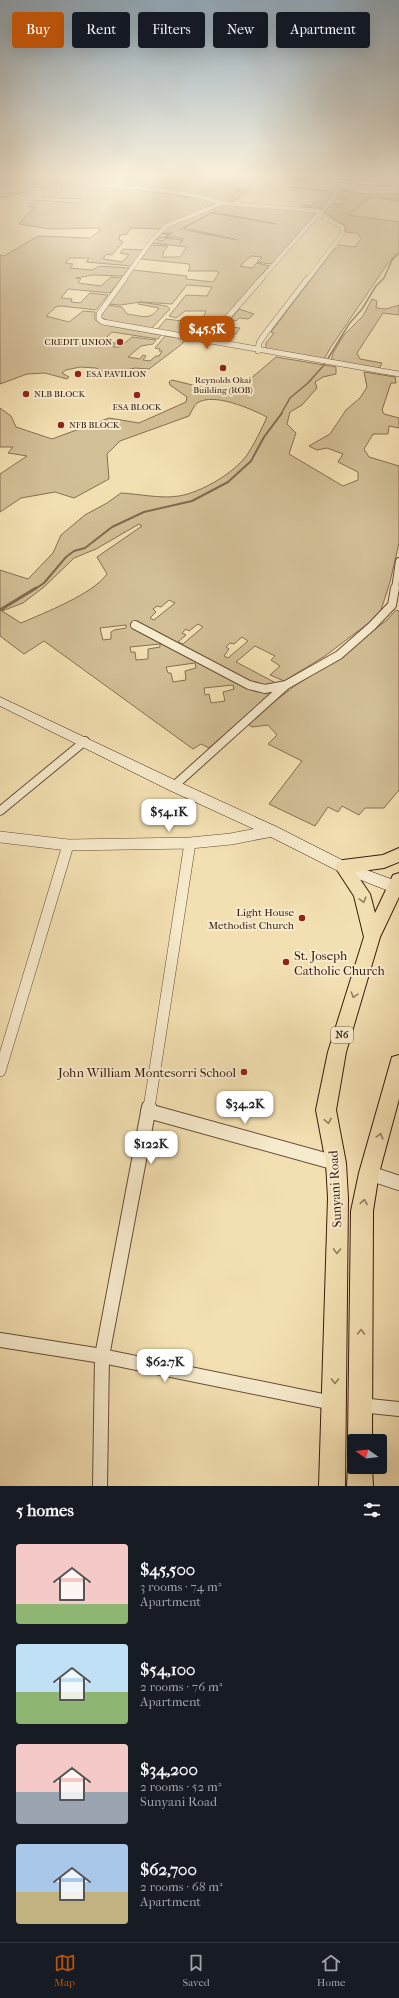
<!DOCTYPE html>
<html lang="en">
<head>
<meta charset="utf-8">
<style>
  :root { --surface:#171b24; --page:#20242c; --text:#f1f3f6; --muted:#9ea1a6; --line:#363941; --accent:#b45309 }
  body { margin:0; font-family:"IM FELL French Canon",serif; background:var(--page); color:var(--text); height:100vh; display:flex; flex-direction:column; font-size:15px; white-space:nowrap }
  * { box-sizing:border-box; margin:0 }
  p { font-size:13px; color:var(--muted) }
  .icon { flex:none; width:22px; height:22px; fill:none; stroke:currentColor; stroke-width:2; stroke-linecap:round; stroke-linejoin:round }
  .map { position:relative; height:1486px; overflow:hidden }
  .panel { display:flex; flex-direction:column; background:var(--surface); flex:1 }
  .panel>* { flex:none }
  .hud { position:absolute; left:12px; top:12px; width:375px; height:36px; display:flex; gap:8px }
  .needle { width:26px; rotate:284deg }
  .tools { position:absolute; left:347px; top:1434px; display:grid; gap:8px }
  .tools a { display:grid; place-items:center; width:40px; height:40px; border-radius:4px; background:var(--surface); box-shadow:0 4px 16px #0002; font-size:20px }
  .price { position:absolute; translate:-50% -34px; padding:0 9px; border-radius:8px; background:#fff; color:#222; font-size:13px; line-height:26px; filter:drop-shadow(0 1px 2px #0008) }
  .price::after { content:''; position:absolute; left:50%; top:24px; width:12px; height:9px; margin-left:-6px; background:inherit; clip-path:polygon(0 0,100% 0,50% 100%) }
  .price.selected { background:var(--accent); color:#fff }
  ul { padding:0; list-style:none }
  li { display:flex; align-items:center; gap:12px; height:100px; padding:0 16px }
  li span { display:grid; place-items:center; flex:none; width:112px; height:80px; border-radius:4px; color:#555 }
  li>.icon { margin-inline-start:auto }
  span .icon { width:48px; height:48px; fill:#fffc; stroke-width:1 }
  li b { font-size:17px }
  h2 { display:flex; justify-content:space-between; align-items:center; height:48px; padding:0 16px; font-size:17px }
  .chip { padding:0 14px; border-radius:4px; background:var(--surface); box-shadow:0 4px 16px #0002; font-size:14px; line-height:36px }
  .chip.selected { background:var(--accent); color:#fff }
  .menu { display:flex; justify-content:space-around; align-items:center; height:56px; border-top:1px solid var(--line); background:var(--surface); font-size:11px; color:var(--muted) }
  .menu a { display:grid; justify-items:center; gap:2px }
  .menu .selected { color:var(--accent) }
  .map>svg:first-child { display:block }
  .green { fill:#d3bf96; stroke:#866e53; fill-rule:evenodd }
  .lines { fill:none; stroke-linecap:round; stroke-linejoin:round }
  .stream-far2 { stroke:#836950; stroke-width:1.5 }
  .stream-far1 { stroke:#836950; stroke-width:2 }
  .stream { stroke:#836950; stroke-width:3 }
  .street-far5-casing { stroke:#684d38; stroke-width:4.5 }
  .street-far4-casing { stroke:#684d38; stroke-width:6 }
  .street-far3-casing { stroke:#684d38; stroke-width:8 }
  .street-far2-casing { stroke:#684d38; stroke-width:10 }
  .street-far1-casing { stroke:#684d38; stroke-width:12 }
  .street-casing { stroke:#684d38; stroke-width:16 }
  .secondary-casing { stroke:#391c10; stroke-width:1 }
  .primary-casing { stroke:#391c10; stroke-width:2 }
  .street-far5 { stroke:#f7ebcd; stroke-width:4 }
  .street-far4 { stroke:#f7ebcd; stroke-width:5 }
  .street-far3 { stroke:#f7ebcd; stroke-width:6 }
  .street-far2 { stroke:#f7ebcd; stroke-width:8 }
  .street-far1 { stroke:#f7ebcd; stroke-width:11 }
  .street { stroke:#f7ebcd; stroke-width:14 }
  .secondary { fill:#f7ebcd; fill-rule:evenodd }
  .primary { fill:#f3e0b2; fill-rule:evenodd }
  .oneway { stroke:#967e61 }
  .poi-dot { fill:#8f2418; stroke:#f7ebcd; stroke-width:1.5 }
  .labels { text-anchor:middle; dominant-baseline:central; stroke-width:4; stroke-linejoin:round; paint-order:stroke }
  .far-poi-label { font-size:9px; fill:#391c10; stroke:#f7ebcd; text-anchor:start }
  .shield { fill:#f7ebcd; stroke:#725a49; stroke-width:1 }
  .shield-label { font-size:10px; font-weight:bold; fill:#391c10 }
  .poi-label { font-size:11px; fill:#391c10; stroke:#f7ebcd; text-anchor:end }
  .near-poi-label { font-size:13px; fill:#391c10; stroke:#f7ebcd; text-anchor:start }
  .near-street-label { font-size:13px; fill:#391c10; stroke:#f7ebcd }
</style>
</head>
<body>
<div class="map">
<svg width="399" height="1486" viewBox="0 0 399 1486">
  <rect width="100%" height="100%" fill="#f3e0b2"/>
  <filter id="stains"><feTurbulence type="fractalNoise" baseFrequency=".005" numOctaves="4"/><feColorMatrix values="0 0 0 0 .2 0 0 0 0 .09 0 0 0 0 .02 0 0 0 .5 -.17"/></filter>
  <radialGradient id="worn" r=".72"><stop offset=".6" stop-color="#630" stop-opacity="0"/><stop offset="1" stop-color="#630" stop-opacity=".3"/></radialGradient>
  <path class="green" d="M3 174C26 174 46 173 68 175L65 179 74 183 149 189 212 200 215 203 160 229 131 228 127 234 120 235 119 240 123 242 112 255 107 254 103 259 122 262 129 255 120 253 123 249 143 250 131 266 86 262 89 258H70L65 263 73 264 70 268 92 270 100 266 129 268 123 276 93 275 76 278 81 279 78 283 101 286 111 277 122 278 110 293 68 289 61 298 72 299 71 302 80 303 90 293 108 295 96 310 61 306 56 307 46 316 69 322 83 311 95 312V320L106 325 161 335 158 339 112 332 102 342 116 343 113 347H120L132 337 156 340 153 344 141 346 128 357 140 359 143 355 146 356 143 360 150 361 156 356H159L162 351H159L160 349 155 348 165 336 186 339 182 344 149 369 135 368 115 373H106L96 368 80 367 66 370 62 373 69 377 67 379 45 373 27 374 0 384V255L4 256 38 236 90 238 101 230 98 228 50 229 19 224 34 207 28 206 34 200 78 203 81 199 40 197 48 189 33 187 29 191 2 198 0 196V186L4 180 0 179V176Z
    M78 174H129L244 182 236 191 244 192 249 186H252L238 199 224 202 72 181 70 177 71 175Z
    M288 187 331 191 333 192 322 208H303L304 205 311 206 315 202H317L325 194 322 193 323 191Z
    M341 190 363 194H399V201L371 197 348 215 399 222V251L388 263 331 347 324 359 266 349V343L274 333 271 332 334 249H336L339 245 355 247 361 239 357 233 346 232 345 226 324 212 332 204H341L346 199 336 198Z
    M222 204 317 212 272 264 257 262 262 257 251 256 240 266 252 268 257 263 269 266 207 339 156 331 166 319 189 322 191 320H202L206 311H185L176 318 169 316 186 295 207 296 212 287 187 285 172 304 141 302 120 305 109 304 133 270 187 276 186 279 213 282 219 273 216 271H188L190 268 189 264 141 259 151 245 168 246 163 253H164L162 257H180L187 247 152 243 155 239 163 241 166 238 182 240 180 244 184 239 175 237 156 238 160 233 168 234 167 237 172 232 169 234 161 233 165 228ZM213 212 276 224 212 213 184 228 238 240 180 229Z
    M372 299 377 301 376 308 386 309 399 305V315L383 313 357 353 360 359 382 363 379 369 331 361 333 353 344 335 363 316Z
    M140 302 167 306 170 309 150 330 111 323 101 317 107 305 122 307 127 314C143 316 149 321 159 308L138 304Z
    M239 309 254 314 248 319 239 318 236 321 233 320 230 323 234 324 231 327 240 328 236 334H218Z
    M276 357 336 367V374L323 377 315 382 317 388 302 405 290 412 287 424 296 433 289 454 343 486 358 480V472L338 462 343 454 327 448 317 450 309 446 330 434 346 410 360 398 367 387 364 372 395 377 396 383H391L382 410 384 414 399 418V428L389 426 388 434H373L364 449 369 457 399 466V543L390 582 381 610 370 622 325 656 284 681 270 675 280 666 271 660 275 656 255 646 236 662 276 683V690L209 748 201 744 193 749 44 641 24 654 0 636V570L28 579 53 553 61 535 85 515 107 503 121 493C140 494 161 499 179 496 202 492 234 473 247 455 255 443 261 430 267 417 251 409 214 392 197 403 194 406 191 412 189 416L120 441 107 454 109 479 74 498 55 492 21 498 0 512V474L27 456 8 453 13 447H0V408L11 416 16 427 52 439 109 418 139 423 186 402 187 397 170 385 169 382 172 380 225 393 235 392ZM139 524 142 526 97 557 107 574C93 594 44 613 21 623L2 611 23 603 44 587 74 558 96 549ZM169 600 175 603 154 620 150 618 156 612 153 609 157 606 161 607ZM198 624 203 627 183 644 178 642 186 635 182 633 186 629 189 631ZM126 625V628L114 630 111 632V639L103 640 100 628ZM242 637 248 641 228 658 224 656 229 649 226 647 230 643 234 644ZM160 644V647L148 649V659L136 660 135 652H131L130 647ZM195 663 196 668 185 671 186 680 173 682 171 673H168L166 667ZM233 685 234 689 223 692 225 701 211 703 209 694 205 695 204 688Z
    M396 610 399 611V790L384 808H365L359 815 342 806 338 812 328 807 315 826 269 804 302 761 268 744 277 735 268 725 252 727 246 723 296 685 329 664 387 620Z"/>
  <g class="lines">
    <path class="stream-far2" d="M281 414 290 398 308 383 324 365 349 324 362 309 376 286 384 278 392 260 399 253"/>
    <path class="stream-far1" d="M35 589 44 583 66 557 74 551 85 548 112 527 144 512 192 501 228 482 251 461 264 437 282 413"/>
    <path class="stream" d="M0 610 36 588"/>
    <defs>
      <path id="street-far5" d="M71 174 68 179 75 182C125 189 174 187 222 203L166 226 152 240 124 279
        M390 174 399 177
        M356 182 358 174
        M222 203 321 211
        M261 279 321 211
        M308 279 343 233 342 227 318 214"/>
      <path id="street-far4" d="M125 278 99 314V319L103 322 399 374
        M209 342 213 334 262 278
        M258 351 259 343 265 334 308 278"/>
      <path id="street-far3" d="M395 589 399 561"/>
      <path id="street-far2" d="M135 625 249 685 265 689 286 685 339 655 372 626 392 605 395 588
        M174 786 285 686
        M0 811 85 741"/>
      <path id="street-far1" d="M0 837 68 845 190 843 231 839 272 831
        M0 1071 68 845
        M149 1108 190 843"/>
      <path id="street" d="M148 1111 336 1163
        M369 1173 399 1183
        M0 1340 102 1356 333 1403
        M360 1405 399 1409
        M100 1486 102 1356 149 1107"/>
      <path id="secondary" d="M246 174 399 183V187L248 175Z
        M0 697 179 782 277 827 348 863 399 882V895L338 871 267 835 169 790 0 706Z"/>
      <path id="primary" d="M399 848V862L384 868 355 872 370 894 375 913 393 875 399 873V897L380 937 346 1052 336 1110 346 1163 348 1198 345 1486H319L328 1198 326 1163 316 1110 328 1052 364 937 354 896 335 867 337 862 343 860 383 855Z
        M399 1055V1099L379 1173 373 1211 372 1441H354V1451L351 1450 348 1441 351 1211 359 1173 390 1064 392 1057Z
        M354 1457V1467H372L373 1486H347L348 1467 351 1458Z"/>
    </defs>
    <use href="#street-far5" class="street-far5-casing"/>
    <use href="#street-far4" class="street-far4-casing"/>
    <use href="#street-far3" class="street-far3-casing"/>
    <use href="#street-far2" class="street-far2-casing"/>
    <use href="#street-far1" class="street-far1-casing"/>
    <use href="#street" class="street-casing"/>
    <use href="#secondary" class="secondary-casing"/>
    <use href="#primary" class="primary-casing"/>
    <use href="#street-far5" class="street-far5"/>
    <use href="#street-far4" class="street-far4"/>
    <use href="#street-far3" class="street-far3"/>
    <use href="#street-far2" class="street-far2"/>
    <use href="#street-far1" class="street-far1"/>
    <use href="#street" class="street"/>
    <use href="#secondary" class="secondary"/>
    <use href="#primary" class="primary"/>
  </g>
  <defs><path id="oneway-chevron" d="M-2-3.5L2.5 0L-2 3.5" fill="none" stroke-width="1.6" stroke-linecap="round" stroke-linejoin="round"/></defs>
  <g class="oneway">
    <use href="#oneway-chevron" transform="translate(363 900) rotate(75)"/>
    <use href="#oneway-chevron" transform="translate(354 995) rotate(107)"/>
    <use href="#oneway-chevron" transform="translate(328 1121) rotate(79)"/>
    <use href="#oneway-chevron" transform="translate(380 1136) rotate(-75)"/>
    <use href="#oneway-chevron" transform="translate(364 1202) rotate(-80)"/>
    <use href="#oneway-chevron" transform="translate(337 1251) rotate(91)"/>
    <use href="#oneway-chevron" transform="translate(361 1332) rotate(-89)"/>
    <use href="#oneway-chevron" transform="translate(335 1381) rotate(91)"/>
  </g>
  <linearGradient id="sky" x2="0" y2="1"><stop stop-color="#93abbc"/><stop offset="0.46" stop-color="#faf1dc"/><stop offset="1" stop-color="#faf1dc" stop-opacity="0"/></linearGradient>
  <rect width="399" height="382" fill="url(#sky)"/>
  <g class="poi-dot">
    <circle cx="120" cy="342" r="4"/>
    <circle cx="223" cy="368" r="4"/>
    <circle cx="78" cy="374" r="4"/>
    <circle cx="26" cy="394" r="4"/>
    <circle cx="137" cy="395" r="4"/>
    <circle cx="61" cy="425" r="4"/>
    <circle cx="302" cy="918" r="4"/>
    <circle cx="286" cy="962" r="4"/>
    <circle cx="244" cy="1072" r="4"/>
  </g>
  <g class="labels">
    <g class="far-poi-label">
      <text x="112" y="342" text-anchor="end">CREDIT UNION</text>
      <text x="86" y="374">ESA PAVILION</text>
      <text x="223" y="380" text-anchor="middle">Reynolds Okai<tspan x="223" dy="10">Building (ROB)</tspan></text>
      <text x="34" y="394">NLB BLOCK</text>
      <text x="137" y="407" text-anchor="middle">ESA BLOCK</text>
      <text x="69" y="425">NFB BLOCK</text>
    </g>
    <rect class="shield" x="331" y="1027" width="22" height="16" rx="3"/>
    <g class="shield-label">
      <text x="342" y="1035">N6</text>
    </g>
    <g class="poi-label">
      <text x="294" y="912">Light House<tspan x="294" dy="13">Methodist Church</tspan></text>
    </g>
    <g class="near-poi-label">
      <text x="294" y="955">St. Joseph<tspan x="294" dy="15">Catholic Church</tspan></text>
      <text x="236" y="1072" text-anchor="end">John William Montesorri School</text>
    </g>
    <g class="near-street-label">
      <text transform="translate(335 1189) rotate(-93)">Sunyani Road</text>
    </g>
  </g>
  <rect width="100%" height="100%" filter="url(#stains)"/>
  <rect width="100%" height="100%" fill="url(#worn)"/>
</svg>
<div class="tools">
<a><svg class="needle" viewBox="-14 -14 28 28"><path d="M0-13l5 13h-10z" fill="#e53935"/><path d="M0 13l5-13h-10z" fill="#9ea1a6"/></svg></a>
</div>
<b class="price selected" style="left:207px;top:350px">$45.5K</b>
<b class="price" style="left:169px;top:833px">$54.1K</b>
<b class="price" style="left:245px;top:1125px">$34.2K</b>
<b class="price" style="left:151px;top:1165px">$122K</b>
<b class="price" style="left:165px;top:1383px">$62.7K</b>
<div class="hud">
<a class="chip selected">Buy</a>
<a class="chip">Rent</a>
<a class="chip">Filters</a>
<a class="chip">New</a>
<a class="chip">Apartment</a>
</div>
</div>
<section class="panel">
<h2>5 homes<svg class="icon" aria-label="filters" viewBox="0 0 24 24"><path d="M4 7h16M4 17h16"/><circle cx="9" cy="7" r="2"/><circle cx="15" cy="17" r="2"/></svg></h2>
<ul>
<li><span style="background:linear-gradient(#f6c9c9 75%,#8fb573 0)"><svg class="icon" aria-label="home" viewBox="0 0 24 24"><path d="M3 11l9-7 9 7M6 9v11h12V9"/></svg></span><div><b>$45,500</b><p>3 rooms · 74 m²</p><p>Apartment</p></div></li>
<li><span style="background:linear-gradient(#bfe0f5 60%,#8fb573 0)"><svg class="icon" aria-label="home" viewBox="0 0 24 24"><path d="M3 11l9-7 9 7M6 9v11h12V9"/></svg></span><div><b>$54,100</b><p>2 rooms · 76 m²</p><p>Apartment</p></div></li>
<li><span style="background:linear-gradient(#f6c9c9 60%,#9aa5b1 0)"><svg class="icon" aria-label="home" viewBox="0 0 24 24"><path d="M3 11l9-7 9 7M6 9v11h12V9"/></svg></span><div><b>$34,200</b><p>2 rooms · 52 m²</p><p>Sunyani Road</p></div></li>
<li><span style="background:linear-gradient(#a9c7e8 60%,#c2b280 0)"><svg class="icon" aria-label="home" viewBox="0 0 24 24"><path d="M3 11l9-7 9 7M6 9v11h12V9"/></svg></span><div><b>$62,700</b><p>2 rooms · 68 m²</p><p>Apartment</p></div></li>
</ul>
</section>
<nav class="menu">
<a class="selected"><svg class="icon" aria-label="map" viewBox="0 0 24 24"><path d="M3 6l6-2 6 2 6-2v14l-6 2-6-2-6 2zM9 4v14M15 6v14"/></svg>Map</a>
<a><svg class="icon" aria-label="saved" viewBox="0 0 24 24"><path d="M7 4h10v16l-5-4-5 4z"/></svg>Saved</a>
<a><svg class="icon" aria-label="home" viewBox="0 0 24 24"><path d="M3 11l9-7 9 7M6 9v11h12V9"/></svg>Home</a>
</nav>
</body>
</html>
